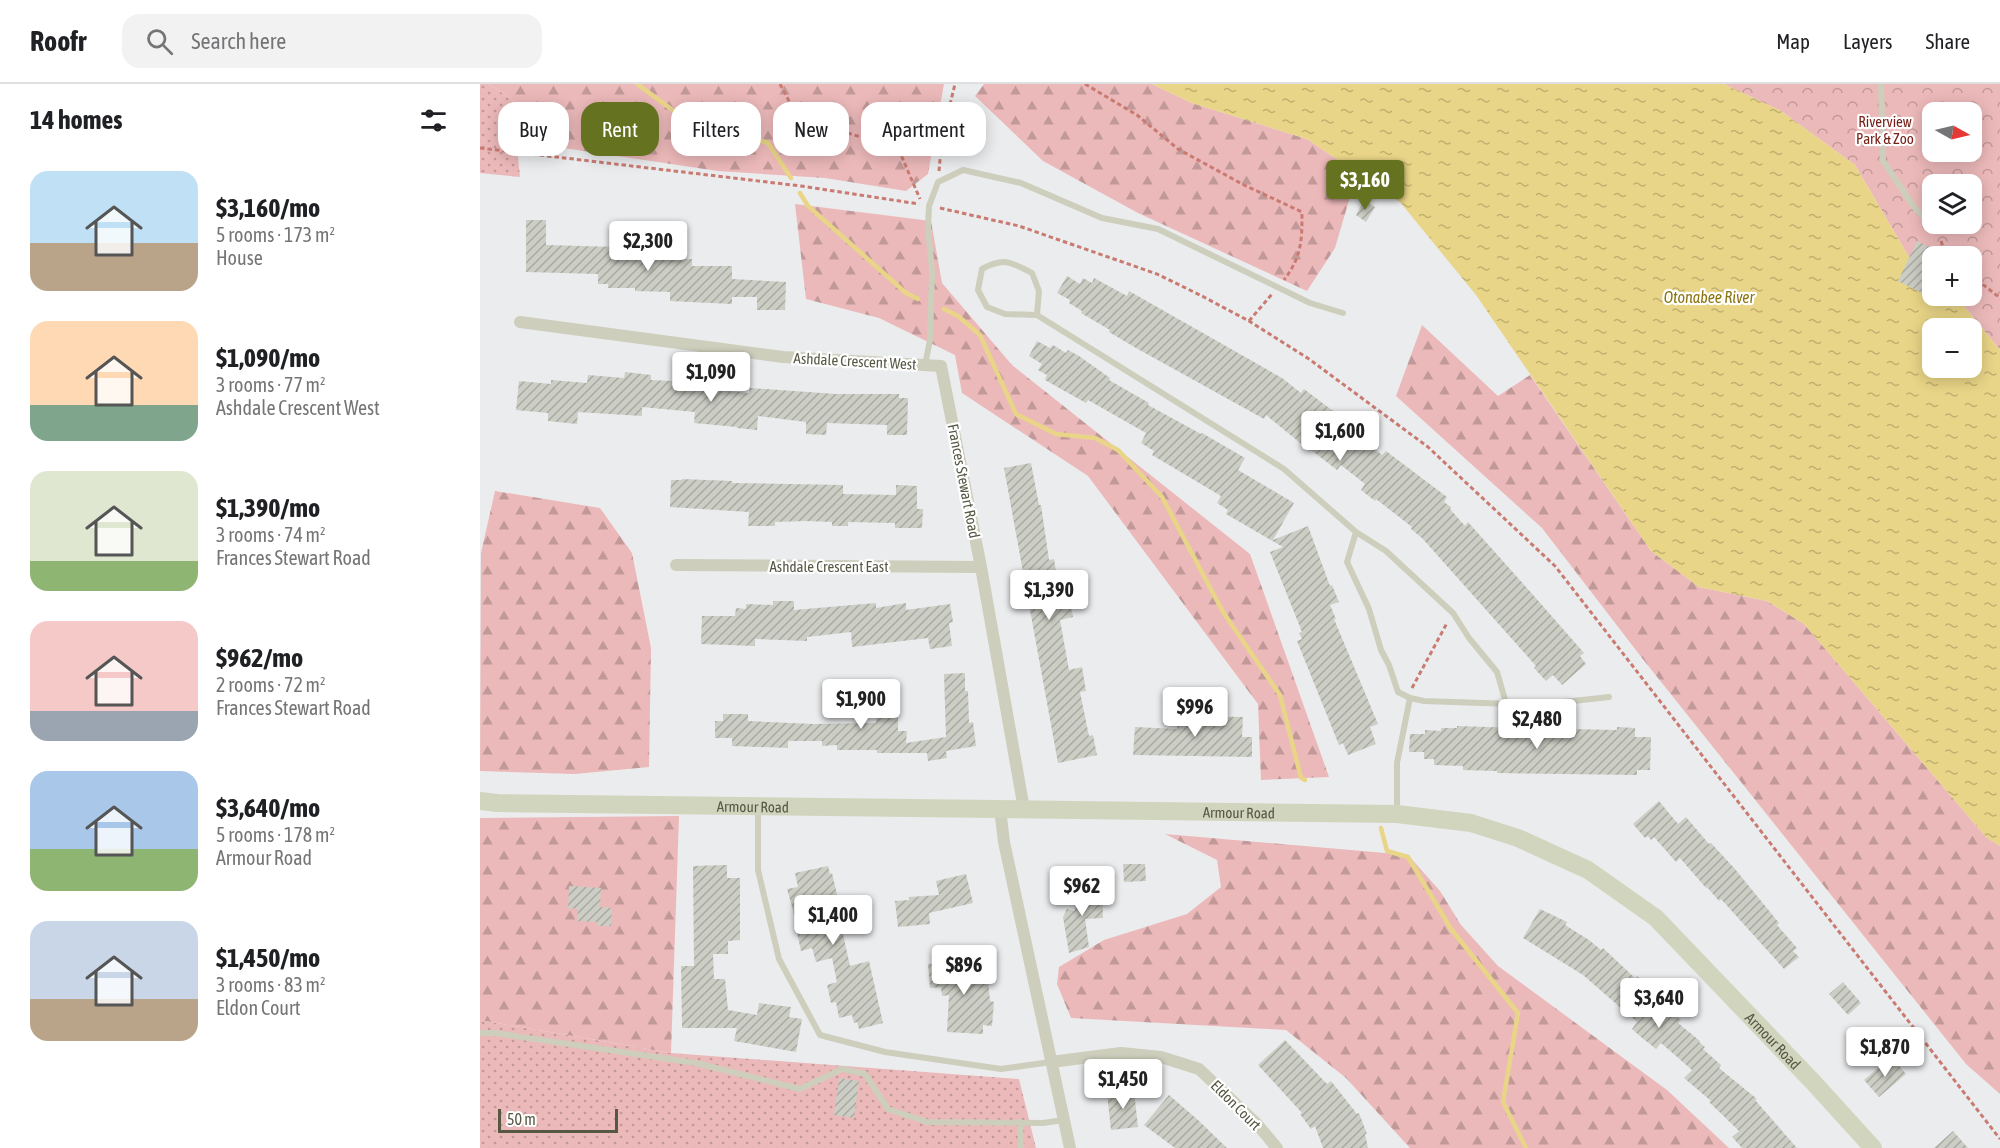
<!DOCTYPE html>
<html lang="en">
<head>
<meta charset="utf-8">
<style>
  :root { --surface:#fff; --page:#f2f2f2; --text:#202124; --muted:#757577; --line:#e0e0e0; --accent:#657321 }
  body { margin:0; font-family:"Asap Condensed",sans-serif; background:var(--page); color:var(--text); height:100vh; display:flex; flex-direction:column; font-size:22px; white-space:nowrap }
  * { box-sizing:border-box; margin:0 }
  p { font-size:20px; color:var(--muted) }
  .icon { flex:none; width:33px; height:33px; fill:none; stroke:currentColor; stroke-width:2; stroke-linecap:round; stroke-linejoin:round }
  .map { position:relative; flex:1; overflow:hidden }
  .details { display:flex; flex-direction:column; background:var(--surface); width:480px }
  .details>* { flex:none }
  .banner { position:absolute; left:18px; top:18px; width:570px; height:54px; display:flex; gap:12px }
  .needle { width:39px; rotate:98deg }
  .controls { position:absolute; left:1442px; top:18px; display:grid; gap:12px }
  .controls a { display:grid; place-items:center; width:60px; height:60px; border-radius:12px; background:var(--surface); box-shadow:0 3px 15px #0003; font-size:30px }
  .scale { position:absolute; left:18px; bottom:15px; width:120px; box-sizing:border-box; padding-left:6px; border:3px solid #575844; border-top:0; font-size:16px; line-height:21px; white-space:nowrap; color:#575844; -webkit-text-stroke:4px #fff; paint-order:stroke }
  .price { position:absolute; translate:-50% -51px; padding:0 14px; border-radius:6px; background:#fff; color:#222; font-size:20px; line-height:39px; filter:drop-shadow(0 2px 3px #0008) }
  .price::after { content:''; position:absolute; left:50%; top:36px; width:18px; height:14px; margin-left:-9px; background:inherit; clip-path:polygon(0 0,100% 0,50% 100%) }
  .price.on { background:var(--accent); color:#fff }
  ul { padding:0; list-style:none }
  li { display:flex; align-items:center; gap:18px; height:150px; padding:0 30px }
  li span { display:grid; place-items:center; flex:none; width:168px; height:120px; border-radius:18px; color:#555 }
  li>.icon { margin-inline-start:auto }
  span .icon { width:72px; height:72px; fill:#fffc; stroke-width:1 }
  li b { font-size:26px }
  h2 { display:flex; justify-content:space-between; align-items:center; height:72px; padding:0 30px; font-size:26px }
  .pill { padding:0 21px; border-radius:18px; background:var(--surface); box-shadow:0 3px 15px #0003; font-size:21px; line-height:54px }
  .pill.on { background:var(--accent); color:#fff }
  header { display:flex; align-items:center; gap:36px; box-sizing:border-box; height:84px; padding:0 30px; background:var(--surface); border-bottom:2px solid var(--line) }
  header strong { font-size:28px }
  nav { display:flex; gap:33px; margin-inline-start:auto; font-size:21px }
  .search { width:420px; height:54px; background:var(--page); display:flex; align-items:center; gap:15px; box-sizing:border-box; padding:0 21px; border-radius:18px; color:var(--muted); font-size:22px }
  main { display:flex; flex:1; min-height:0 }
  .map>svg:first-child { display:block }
  .grass { fill:url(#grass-dots) }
  .forest { fill:url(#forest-firs) }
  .park { fill:url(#park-crowns); fill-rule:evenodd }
  .water { fill:url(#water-ripples); fill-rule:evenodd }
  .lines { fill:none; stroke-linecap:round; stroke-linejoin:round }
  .stream { stroke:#e9d587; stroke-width:4.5 }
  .building { fill:url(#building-hatch) }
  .path { stroke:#c97b72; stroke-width:3; stroke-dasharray:4.5 3; stroke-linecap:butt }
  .service { stroke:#cdcebc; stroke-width:6 }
  .minor { stroke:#cdcebc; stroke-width:12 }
  .secondary { stroke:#d2d5be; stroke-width:18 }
  .labels { text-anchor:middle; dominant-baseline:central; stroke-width:4.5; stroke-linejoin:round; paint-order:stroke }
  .park-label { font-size:15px; fill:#762118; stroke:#fff }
  .street-label { font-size:15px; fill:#575844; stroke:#fff }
  .water-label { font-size:16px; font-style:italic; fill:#8b730f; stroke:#fff }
</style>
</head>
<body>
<header>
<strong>Roofr</strong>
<div class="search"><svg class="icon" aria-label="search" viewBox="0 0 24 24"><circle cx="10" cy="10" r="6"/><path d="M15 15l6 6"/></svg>Search here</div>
<nav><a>Map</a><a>Layers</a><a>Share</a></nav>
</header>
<main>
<section class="details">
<h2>14 homes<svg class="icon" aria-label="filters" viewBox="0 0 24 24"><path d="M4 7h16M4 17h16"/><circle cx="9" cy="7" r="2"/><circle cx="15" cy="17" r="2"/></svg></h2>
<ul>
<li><span style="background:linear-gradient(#bfe0f5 60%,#b9a48a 0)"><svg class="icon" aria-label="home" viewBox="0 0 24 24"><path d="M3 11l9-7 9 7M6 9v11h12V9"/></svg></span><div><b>$3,160/mo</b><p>5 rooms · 173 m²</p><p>House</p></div></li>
<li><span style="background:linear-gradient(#ffd9b3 70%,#7fa58c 0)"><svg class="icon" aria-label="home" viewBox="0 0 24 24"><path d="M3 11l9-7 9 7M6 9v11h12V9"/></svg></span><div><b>$1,090/mo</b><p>3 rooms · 77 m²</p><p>Ashdale Crescent West</p></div></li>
<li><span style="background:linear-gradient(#dfe7d0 75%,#8fb573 0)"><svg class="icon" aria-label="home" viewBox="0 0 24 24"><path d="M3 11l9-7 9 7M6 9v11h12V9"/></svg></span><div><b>$1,390/mo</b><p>3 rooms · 74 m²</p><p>Frances Stewart Road</p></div></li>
<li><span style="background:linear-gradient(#f6c9c9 75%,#9aa5b1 0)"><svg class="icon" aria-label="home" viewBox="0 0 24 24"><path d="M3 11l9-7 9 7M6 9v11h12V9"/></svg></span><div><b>$962/mo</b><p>2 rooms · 72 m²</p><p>Frances Stewart Road</p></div></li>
<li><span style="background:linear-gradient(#a9c7e8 65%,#8fb573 0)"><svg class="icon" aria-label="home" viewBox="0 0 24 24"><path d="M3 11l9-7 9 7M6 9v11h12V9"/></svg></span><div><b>$3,640/mo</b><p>5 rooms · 178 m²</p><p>Armour Road</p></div></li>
<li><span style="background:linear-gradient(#c9d6e8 65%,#b9a48a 0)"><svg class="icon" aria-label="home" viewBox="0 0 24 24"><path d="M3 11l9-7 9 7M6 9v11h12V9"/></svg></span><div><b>$1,450/mo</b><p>3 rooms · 83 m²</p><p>Eldon Court</p></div></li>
</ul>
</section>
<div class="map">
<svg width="1520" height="1064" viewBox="0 0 1520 1064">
  <defs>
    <pattern id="grass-dots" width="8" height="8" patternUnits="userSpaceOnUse" patternTransform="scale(1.5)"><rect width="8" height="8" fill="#ecb9ba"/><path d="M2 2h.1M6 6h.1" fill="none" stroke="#c29999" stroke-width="1.8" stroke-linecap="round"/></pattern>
    <pattern id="forest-firs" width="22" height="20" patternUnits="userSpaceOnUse" patternTransform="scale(1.5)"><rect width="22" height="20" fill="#ecb9ba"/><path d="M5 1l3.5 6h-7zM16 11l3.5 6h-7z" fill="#c29999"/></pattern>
    <pattern id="park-crowns" width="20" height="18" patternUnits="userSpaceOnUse" patternTransform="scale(1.5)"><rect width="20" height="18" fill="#ecb9ba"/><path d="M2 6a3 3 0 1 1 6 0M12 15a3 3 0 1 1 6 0" fill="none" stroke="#c29999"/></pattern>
    <pattern id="water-ripples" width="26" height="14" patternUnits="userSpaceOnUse" patternTransform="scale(1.5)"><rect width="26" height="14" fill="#e9d587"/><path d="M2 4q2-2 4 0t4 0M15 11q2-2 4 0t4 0" fill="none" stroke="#c0b070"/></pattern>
    <pattern id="building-hatch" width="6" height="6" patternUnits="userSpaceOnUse" patternTransform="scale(1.5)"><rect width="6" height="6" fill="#cccec5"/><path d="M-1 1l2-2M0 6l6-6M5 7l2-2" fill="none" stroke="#a8aaa2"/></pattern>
  </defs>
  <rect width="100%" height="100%" fill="#ebecee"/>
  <path class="grass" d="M0 0H8L32 15 40 93 0 89Z
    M0 936 191 969 539 995 556 1064H0Z"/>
  <path class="forest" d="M8 0H464L448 90 426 107 345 94 238 87 36 57 32 15Z
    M504 0H672L712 19 827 55 877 89 855 164 827 207 658 129 563 77 495 12Z
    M315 120 451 137 462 199 532 281 770 470 849 693 781 696 778 620 608 392 482 309 475 271 399 234 326 215Z
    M942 241 1018 312 1050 291 1171 467 1219 503 1287 517 1324 540 1506 753 1520 762V1010L1486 980 1162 574 1062 444 916 312Z
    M15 407 120 424 152 469 171 564 169 683 95 690 0 687 1 469Z
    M199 732 191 969 0 936V734Z
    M685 750 928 771 960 807 981 841 1018 882 1187 1006 1249 1064H930L866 994 806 946 591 934 577 900 579 883 624 856 707 830 741 803 737 776Z"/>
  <path class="park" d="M1244 0H1520V266L1484 222 1467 212H1491V172H1452V200L1433 180 1375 81 1301 27ZM1452 28H1491V68H1452ZM1452 100H1491V140H1452Z"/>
  <path class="water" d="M672 0H1244L1301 27 1375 81 1433 180 1452 200V212H1467L1484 222 1520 266V762L1506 753 1324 540 1287 517 1219 503 1171 467 996 211 920 118 827 55 712 19ZM1452 244H1491V284H1452Z"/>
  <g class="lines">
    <path class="stream" d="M157 0 202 33 288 59 311 94
      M320 109 328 122 426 209 438 215
      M464 225 478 232 500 251 536 330 576 350 615 354 638 366 682 413 743 528 800 611 821 694 825 696
      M901 744 907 767 928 773 971 845 1038 929 1023 1018 1046 1064"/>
  </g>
  <path class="building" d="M884 116 895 123 886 138 876 131Z
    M46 136H66V161L138 163V169H175V175H212V182H252V195L306 198 305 226H277V213H252V220L190 217V208L155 207V204H128V200H118V190L46 188Z
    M1437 157 1452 164V188L1442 209 1418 197Z
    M587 192 600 200 603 194 612 199 614 194 647 212 649 207 802 294 821 309 824 305 886 352 883 356 902 371 906 367 967 413 964 418 971 423 970 425 985 442 988 438 1054 512 1104 569 1100 572 1106 580 1082 601 1073 591 1066 597 1054 584 1056 582 942 454 931 445 932 443 896 415 895 417 881 406 885 400 861 381 857 386 831 366 830 367 786 331 784 335 656 264 629 248 630 246 601 229 602 227 589 219 590 216 577 209Z
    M557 257 570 264 573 261 586 269 588 266 599 272 630 294 629 296 669 319 668 321 721 350 722 349 765 374 758 386 814 419 793 456 828 442 850 502 852 501 859 518 850 521 856 535H854L898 640 890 643 896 660 868 671 863 659 859 661 817 557 822 555 819 549 822 548 790 468 803 463 746 430 748 426 737 419 741 412 672 371 674 367 661 359 666 349 608 316 606 319 565 296 567 291 558 286 562 280 549 272Z
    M145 288 171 291V296L213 298V301L237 303V306L269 309 270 304 356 310H419V314H428L427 351H407V341L347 339 346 351 326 350V338L278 332 277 346 257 344V343L214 339 215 328 162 323V332L98 328 97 340 68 337V329L36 326 39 297 71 300V296L107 299 108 291 144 294Z
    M551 379 559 421H561L569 476 574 475 576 487 571 488 576 514 589 511 593 533 580 536 589 586 602 583 606 607 600 608 609 652 613 651 617 671 578 679 524 384Z
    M202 395 252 397V399L363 401V410L416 411V401L437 402V425H443L442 444H415V439L368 438V442H352V438L325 437 295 438V442H268L269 428 190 423 191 396H202Z
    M293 517H314V526L396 519V524L426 519V526L470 520 473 538 469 539 472 562 450 565 448 554 372 563 371 548 327 553V557L275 555V562L221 560 222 532H255L256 524 266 525V520L293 521Z
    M485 589V607H488L489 639 493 638 496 662 466 667 467 674 448 677 447 669H397V666H357V661L342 662V657H308V664L252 662V654H235V637H243V630H268V637L333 640 396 639V629H418V647H427L426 659 466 653 464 590Z
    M697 632 763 633 762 653H772V673L653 671 655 643 697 645Z
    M977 642 1073 645V643H1092V645L1137 646V643L1155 644V653H1171L1170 686H1157V691L1017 689V687L983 686V682L954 681V675H944V668H929L930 650H945V646L961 647V644H977Z
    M1179 717 1198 740 1206 733 1229 760 1231 759 1255 785 1299 839 1297 841 1317 864 1313 867 1319 873 1304 885 1241 815 1239 817 1227 803 1226 804 1200 774 1196 778 1174 753 1171 756 1168 752 1165 754 1153 740Z
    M643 780H665L666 797 644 798Z
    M247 781V794H260V856L248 857V870H233L234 895H245L248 926 277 931 279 919 311 923 309 933 322 935 316 968 254 957 257 944H202L201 882H214L213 782Z
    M348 782 350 790 352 789 359 819 361 818 364 831 359 832 370 882 389 877 403 939 379 945 377 938 374 939 372 931 359 934 356 918 351 919 347 901 357 898 352 874 336 878 332 864 321 867 317 849 319 848 307 805 318 803 315 789Z
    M486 790 493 819 449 829 450 840 418 843 415 817 429 816V813L459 811 456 797Z
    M89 802 121 804 120 823 132 824 131 842H117V838L97 837 98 825 88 824Z
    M595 804H622L623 834 605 835 609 863 589 869 583 833 587 825 595 827Z
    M1060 825 1087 838 1085 841 1109 856 1121 866 1123 864 1155 894 1157 892 1170 903 1168 906 1174 911 1173 912 1201 936 1198 939 1220 957 1219 958 1225 963 1223 965 1241 981 1239 984 1277 1015 1275 1016 1317 1064H1262L1252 1053 1259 1047 1229 1018 1231 1017 1204 994 1212 986 1181 959 1176 965 1161 953 1152 945 1157 938 1103 891 1043 854Z
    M492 875 493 889 507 888 510 917 514 918 512 942 503 941V950L467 948 469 911 462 912 461 903 450 904 448 880Z
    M1363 898 1381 919 1368 931 1349 910Z
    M805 956 847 1000 851 997 877 1030 879 1029 887 1050H885L888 1064H843L835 1042 831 1045 820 1030 822 1029 778 981Z
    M1414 976 1426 990 1399 1013 1384 996 1400 982 1403 985Z
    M359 994 379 997 374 1034 354 1031Z
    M654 1007 658 1043 631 1046 627 1010Z
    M689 1011 718 1036 747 1064H695L664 1041Z
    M1473 1047 1488 1064H1454Z"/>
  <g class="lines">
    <path class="path" d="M300 0 318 34 404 60 421 71 440 115
      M605 0 657 31 698 65 764 101 822 128C822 156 822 172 804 196
      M0 64 321 102 439 120
      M459 87 462 53 475 0
      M460 124 539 142 677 190 720 211 769 237 829 275 948 363 1075 482 1520 1055
      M1461 157 1463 163 1472 172
      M1491 191 1520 214
      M769 237 792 210
      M932 604 967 539"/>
    <path class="service" d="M1401 0 1403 77 1434 123 1457 147
      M557 231 559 207 552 189C531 178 524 173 502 185L498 206 507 223 525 230 557 231 804 385 876 448 906 467 973 529 989 554 1017 588 1026 619
      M445 281 450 256 452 187 448 143 449 122 458 98 483 86 541 99 622 134 678 145 830 219 863 229
      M876 448 867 478 889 525 901 566 909 581 918 608 930 614 944 617 1057 621 1129 613
      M278 723V786L299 875 340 951 405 968 521 985 571 978
      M917 729V679L930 614
      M0 949H15L216 979 320 1005 362 985 385 990 408 1025 447 1038 563 1039 584 1036
      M540 1038 541 1064"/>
    <path class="minor" d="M40 238 303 273 461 282 501 483 544 725
      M196 481 501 483
      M520 725 524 758 590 1064
      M571 978 641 969 681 973 719 985 777 1040 797 1064"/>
    <path class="secondary" id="s1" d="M0 717 17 719 917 730 991 739 1038 754 1108 786 1176 834 1334 999 1393 1064"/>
  </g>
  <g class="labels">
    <g class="park-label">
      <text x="1405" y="37">Riverview<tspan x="1405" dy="17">Park &amp; Zoo</tspan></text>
    </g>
    <g class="street-label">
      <text transform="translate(375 277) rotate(3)">Ashdale Crescent West</text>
      <text transform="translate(484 397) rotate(79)">Frances Stewart Road</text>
      <text x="349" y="482">Ashdale Crescent East</text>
      <text stroke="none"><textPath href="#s1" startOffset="273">Armour Road</textPath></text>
      <text stroke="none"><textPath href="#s1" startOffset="759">Armour Road</textPath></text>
      <text stroke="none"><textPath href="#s1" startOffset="1371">Armour Road</textPath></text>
      <text transform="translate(756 1021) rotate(45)">Eldon Court</text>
    </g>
    <g class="water-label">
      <text x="1229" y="213">Otonabee River</text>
    </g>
  </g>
</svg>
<div class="controls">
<a><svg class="needle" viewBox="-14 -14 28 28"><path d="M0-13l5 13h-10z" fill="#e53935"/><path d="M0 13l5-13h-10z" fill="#757577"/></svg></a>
<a><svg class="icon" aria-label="layers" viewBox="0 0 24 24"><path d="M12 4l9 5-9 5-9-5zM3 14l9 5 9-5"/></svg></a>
<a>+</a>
<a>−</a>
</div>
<div class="scale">50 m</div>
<b class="price on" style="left:885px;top:127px">$3,160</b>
<b class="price" style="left:168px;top:188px">$2,300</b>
<b class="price" style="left:231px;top:319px">$1,090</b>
<b class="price" style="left:860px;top:378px">$1,600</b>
<b class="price" style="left:569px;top:537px">$1,390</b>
<b class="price" style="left:381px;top:646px">$1,900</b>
<b class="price" style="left:715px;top:654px">$996</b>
<b class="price" style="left:1057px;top:666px">$2,480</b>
<b class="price" style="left:602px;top:833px">$962</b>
<b class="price" style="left:353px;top:862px">$1,400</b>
<b class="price" style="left:484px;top:912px">$896</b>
<b class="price" style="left:1179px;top:945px">$3,640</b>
<b class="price" style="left:1405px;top:994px">$1,870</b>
<b class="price" style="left:643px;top:1026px">$1,450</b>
<div class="banner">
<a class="pill">Buy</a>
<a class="pill on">Rent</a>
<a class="pill">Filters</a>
<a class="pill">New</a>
<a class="pill">Apartment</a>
</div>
</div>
</main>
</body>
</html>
